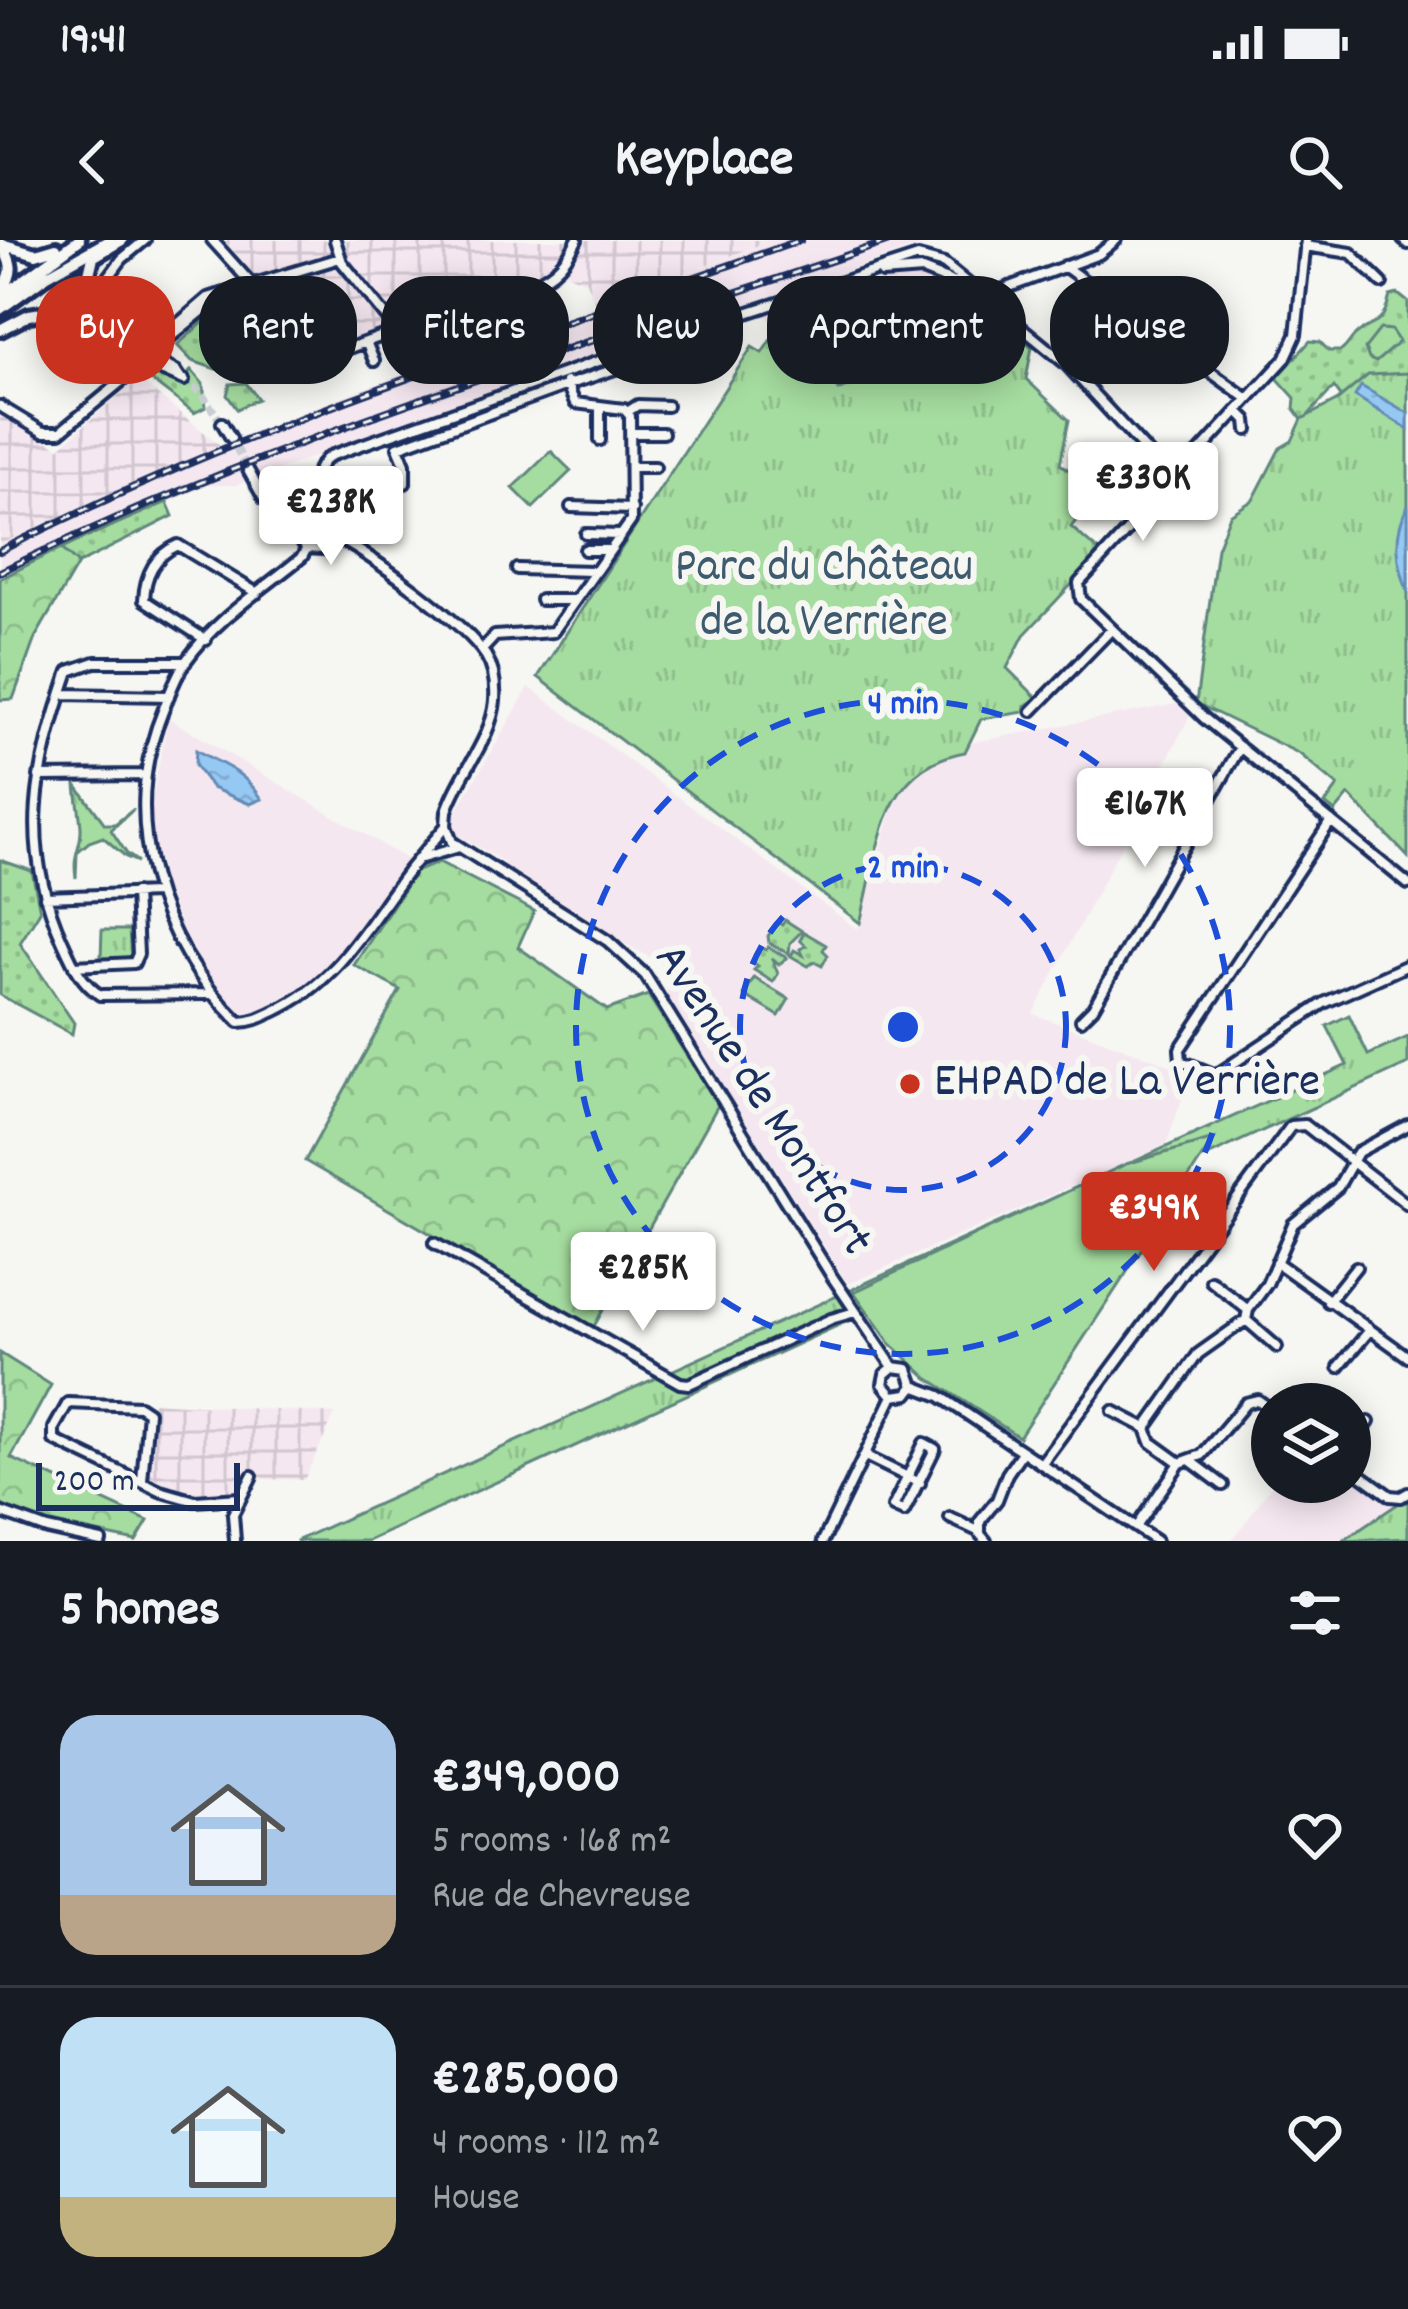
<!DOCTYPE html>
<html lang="en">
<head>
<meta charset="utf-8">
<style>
  :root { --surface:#171b24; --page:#242831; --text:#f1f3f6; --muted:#9ea1a6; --line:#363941; --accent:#c8321e }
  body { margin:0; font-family:Dekko,sans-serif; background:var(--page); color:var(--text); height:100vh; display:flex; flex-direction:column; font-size:45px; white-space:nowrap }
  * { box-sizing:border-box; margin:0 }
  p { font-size:39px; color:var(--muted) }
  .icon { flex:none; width:66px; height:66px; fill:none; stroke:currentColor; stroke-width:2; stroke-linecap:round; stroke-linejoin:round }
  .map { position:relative; height:1301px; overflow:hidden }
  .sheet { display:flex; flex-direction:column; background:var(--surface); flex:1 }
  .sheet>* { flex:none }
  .guide { position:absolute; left:36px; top:36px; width:1338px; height:108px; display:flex; gap:24px }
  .tools { position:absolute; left:1251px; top:1143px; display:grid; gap:24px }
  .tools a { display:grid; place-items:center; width:120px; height:120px; border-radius:50%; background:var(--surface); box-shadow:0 6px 30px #0003; font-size:60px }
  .scale { position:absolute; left:36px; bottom:30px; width:204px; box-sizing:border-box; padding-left:12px; border:6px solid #1b2f5e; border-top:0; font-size:33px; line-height:42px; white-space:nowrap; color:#1b2f5e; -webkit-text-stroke:9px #f6f6f2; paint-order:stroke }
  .price { position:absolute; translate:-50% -102px; padding:0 27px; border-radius:12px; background:#fff; color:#222; font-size:39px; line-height:78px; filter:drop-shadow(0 3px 6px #0008) }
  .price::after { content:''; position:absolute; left:50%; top:72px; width:36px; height:27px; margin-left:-18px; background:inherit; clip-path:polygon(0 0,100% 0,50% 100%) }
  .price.selected { background:var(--accent); color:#fff }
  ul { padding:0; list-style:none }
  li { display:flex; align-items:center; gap:36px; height:300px; padding:0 60px }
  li+li { border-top:3px solid var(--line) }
  li span { display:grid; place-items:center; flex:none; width:336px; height:240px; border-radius:36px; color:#555 }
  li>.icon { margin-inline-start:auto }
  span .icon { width:144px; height:144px; fill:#fffc; stroke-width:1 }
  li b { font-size:51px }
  h2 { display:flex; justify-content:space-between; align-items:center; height:144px; padding:0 60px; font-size:51px }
  .chip { padding:0 42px; border-radius:48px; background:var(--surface); box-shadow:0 6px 30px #0003; font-size:42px; line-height:108px }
  .chip.selected { background:var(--accent); color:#fff }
  .status { display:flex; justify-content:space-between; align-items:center; height:84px; padding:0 60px; background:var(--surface); direction:ltr }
  .status svg { height:33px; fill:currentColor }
  header { display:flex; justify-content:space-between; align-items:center; height:156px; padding:0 60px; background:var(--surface); font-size:54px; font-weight:800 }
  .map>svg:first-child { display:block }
  .built { fill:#f5e7f0 }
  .industrial { fill:url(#industrial-grid) }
  .grass { fill:url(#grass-dots); stroke:#60867e; stroke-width:3 }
  .forest { fill:url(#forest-crowns); stroke:#60867e; stroke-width:3 }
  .park { fill:url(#park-tufts); stroke:#60867e; stroke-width:3 }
  .pitch { fill:#a5dc9f; stroke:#60867e; stroke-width:3 }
  .water { fill:url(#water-ripples); stroke:#648bb7; stroke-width:3 }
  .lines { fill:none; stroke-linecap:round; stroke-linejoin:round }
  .minor-tunnel { stroke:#caced4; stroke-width:8; stroke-dasharray:8 4; stroke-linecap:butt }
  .minor-casing { stroke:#1b2f5e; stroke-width:16 }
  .major-casing { stroke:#1b2f5e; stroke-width:20 }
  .minor { stroke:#f6f6f2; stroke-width:8 }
  .major { stroke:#f6f6f2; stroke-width:10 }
  .rail-casing { stroke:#1b2f5e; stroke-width:8 }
  .rail { stroke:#f6f6f2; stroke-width:3; stroke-dasharray:9; stroke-linecap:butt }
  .ring { fill:none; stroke:#1d4ed8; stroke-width:6; stroke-dasharray:21 15 }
  .poi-dot { fill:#c8321e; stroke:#f6f6f2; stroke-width:4.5 }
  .labels { text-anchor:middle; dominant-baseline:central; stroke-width:12; stroke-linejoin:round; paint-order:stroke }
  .park-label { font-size:48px; fill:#3e5a6e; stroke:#f6f6f2 }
  .poi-label { font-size:48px; fill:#1b2f5e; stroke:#f6f6f2; text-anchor:start }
  .street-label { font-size:48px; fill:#1b2f5e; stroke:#f6f6f2 }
  .centre { fill:#1d4ed8; stroke:#f6f6f2; stroke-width:6 }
  .ring-label { font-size:36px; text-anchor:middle; font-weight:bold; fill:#1d4ed8; stroke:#f6f6f2; stroke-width:12; stroke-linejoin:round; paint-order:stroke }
</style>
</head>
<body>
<div class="status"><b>19:41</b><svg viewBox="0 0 49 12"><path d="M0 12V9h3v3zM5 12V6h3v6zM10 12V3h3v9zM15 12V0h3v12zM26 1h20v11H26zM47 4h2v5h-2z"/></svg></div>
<header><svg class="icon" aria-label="back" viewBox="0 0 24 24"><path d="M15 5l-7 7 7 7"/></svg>Keyplace<svg class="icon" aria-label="search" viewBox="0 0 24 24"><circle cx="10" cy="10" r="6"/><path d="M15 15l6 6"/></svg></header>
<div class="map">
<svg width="1408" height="1301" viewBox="0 0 1408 1301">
  <defs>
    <pattern id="industrial-grid" width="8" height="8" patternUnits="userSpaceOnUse" patternTransform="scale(3)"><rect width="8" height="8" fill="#f5e7f0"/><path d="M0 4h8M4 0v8" fill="none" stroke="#d1c6d0"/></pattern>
    <pattern id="grass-dots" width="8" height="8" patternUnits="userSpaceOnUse" patternTransform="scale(3)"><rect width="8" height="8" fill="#a5dc9f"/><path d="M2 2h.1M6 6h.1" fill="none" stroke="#8dbd8b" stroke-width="1.8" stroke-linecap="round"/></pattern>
    <pattern id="forest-crowns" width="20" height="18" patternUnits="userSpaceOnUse" patternTransform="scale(3)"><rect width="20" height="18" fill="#a5dc9f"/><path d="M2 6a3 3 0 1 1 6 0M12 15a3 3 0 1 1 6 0" fill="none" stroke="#8dbd8b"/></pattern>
    <pattern id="park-tufts" width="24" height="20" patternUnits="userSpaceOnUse" patternTransform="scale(3)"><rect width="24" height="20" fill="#a5dc9f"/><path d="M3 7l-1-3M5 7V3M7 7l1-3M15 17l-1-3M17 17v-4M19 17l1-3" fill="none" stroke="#8dbd8b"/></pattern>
    <pattern id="water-ripples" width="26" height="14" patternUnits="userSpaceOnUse" patternTransform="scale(3)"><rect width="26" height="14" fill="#95c8f2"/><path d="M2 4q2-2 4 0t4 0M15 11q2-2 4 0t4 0" fill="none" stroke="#80acd2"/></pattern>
  </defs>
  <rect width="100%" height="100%" fill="#f6f6f2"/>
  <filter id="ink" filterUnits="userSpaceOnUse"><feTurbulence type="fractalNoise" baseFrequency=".00833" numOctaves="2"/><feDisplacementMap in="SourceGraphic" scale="24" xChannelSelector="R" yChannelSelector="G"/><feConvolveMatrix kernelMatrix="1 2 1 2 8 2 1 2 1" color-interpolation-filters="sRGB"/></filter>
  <g filter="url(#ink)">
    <path class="built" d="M772 0H939L558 127 236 245H206L0 339V304L220 205 357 151 597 67Z
      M895 35 925 37 940 93 930 115 838 150 765 75Z
      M529 447 857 689 896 555 923 525 964 512 969 503 1182 463 1192 472 1033 774 1191 833 1166 905 848 1044 666 755 672 729 610 696 504 627V622L458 595 451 581Z
      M168 478 408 620 356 695 331 723 302 747 258 771 239 773 209 736 185 695 166 650 154 601 151 565Z
      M1350 1233 1397 1267 1348 1301H1232L1274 1242 1299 1256 1310 1242H1350Z"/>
    <path class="industrial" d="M224 0H772L597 67 586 42 553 27 517 48 330 109 312 101Z
      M144 144 220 205 0 304V172L59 208 129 146Z
      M153 1162 335 1174 304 1240 263 1239 252 1232 243 1247 226 1253H199L172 1247 150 1236Z"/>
    <path class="grass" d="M1398 54 1408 62V135L1348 166 1334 147 1303 181 1294 169 1295 158 1277 138 1310 101 1320 102 1329 111H1341C1347 107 1350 100 1355 95 1376 78 1381 90 1390 56Z
      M213 74 241 106 216 129 192 121 177 105Z
      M145 128 182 144 191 130 203 144 206 167 194 173 139 131Z
      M246 143 258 159 237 169 227 155 230 144Z
      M167 262 173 276 78 324 61 308Z
      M0 620 32 631 40 671 20 703 74 783 72 794 0 755Z
      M785 680 802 691 790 703 789 714 769 703 768 696 777 682 782 685Z
      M804 692 826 705 823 710 828 715 822 726 814 722 808 726 791 716 794 710 803 715 800 709 806 706 800 700Z
      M768 707 787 718 779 724 772 718 778 734 773 742 754 730 758 726 752 722 761 708 766 710Z"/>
    <path class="forest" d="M61 308 78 324 35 398 13 459 0 460V339Z
      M439 622 534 671 518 707 607 770 648 755 718 865 593 1088 305 921 400 750 354 725 415 632Z
      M0 1113 51 1145 11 1218 148 1281 136 1301 26 1278 0 1264Z"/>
    <path class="park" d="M994 77 1032 107 1026 139 1069 180 1060 224 1100 250 1071 287 1101 313 1024 395 1007 428 1037 458 1025 466 1024 472 981 479 965 512C878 528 879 612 860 683L538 437 752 107 762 113 777 90 839 150C877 138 972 108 994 77Z
      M1380 89 1391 90 1399 102 1376 122 1369 119 1365 108Z
      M1408 133V617L1349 555 1335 572 1325 564 1338 546 1300 514 1196 463 1217 308 1230 275 1253 260 1280 208 1292 201 1302 179 1338 160 1368 135Z
      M76 545 105 584H115L134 569 111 590 127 614 138 622 126 617 103 597 89 602 77 612 76 638C72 611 82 608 81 587 80 573 77 559 76 545Z
      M102 690H129L131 719 101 718Z
      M1349 775 1368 815 1408 797V824L368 1301H296L1347 825 1327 786Z
      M1408 1257V1298L1343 1301Z"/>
    <path class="pitch" d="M551 211 571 231 533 268 513 248Z
      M754 738 789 759 779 776 744 755Z
      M1214 899 1019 1197 928 1138 890 1103 854 1052 1126 924Z"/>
    <path class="water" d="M1361 146 1408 173V189L1355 156Z
      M1408 266V353C1397 322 1392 296 1408 266Z
      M196 510C223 526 241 528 262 559L250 564 212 548 195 525Z"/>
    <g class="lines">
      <path class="minor-tunnel" d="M184 140 201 153 222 183
        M231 198 248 230"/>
      <defs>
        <path id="minor" d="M212 0 314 113 333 114 399 90
          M335 0 342 22 393 85 402 91C439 82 525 54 554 31 565 22 571 12 577 0
          M1306 0 1296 95 1285 119 1079 343 1081 359 1204 478 1408 644
          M1403 0 1408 4
          M1305 6 1351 13 1382 43
          M1064 26 1248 159
          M882 33 922 30 965 47
          M96 54 122 19 145 0
          M982 57 1099 14 1116 0
          M94 62 137 110 176 131 180 137
          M74 72 89 68 96 58 94 44 80 35 62 43 59 55 67 69 92 79 129 116 184 140
          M121 102 145 118 206 68 240 50
          M367 104 374 121
          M566 142 567 145 670 111
          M0 166 43 192H60L128 136 143 114 208 58 340 18
          M1238 171 1247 180 1248 190
          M627 172 638 165 667 166
          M222 183 231 198
          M633 193H663
          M600 200V167
          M633 227H655
          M248 230 264 259 291 284 306 308
          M405 243V224L398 207 567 145 575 163 624 169 630 176 631 281 553 392 495 396 482 410
          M271 259 301 279
          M571 267 632 269
          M311 273C312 253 312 228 330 216L593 123 918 17 944 24 1065 123 1173 240
          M308 274H319L329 280 333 296
          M586 294 620 295
          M333 296C369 313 465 383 486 416 494 429 496 445 495 461 491 501 459 534 447 571L446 586 452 602 608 701 645 735 831 1035 893 1127
          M307 308 302 317C263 349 216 379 186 421 176 435 169 455 163 471 118 580 158 702 239 782 253 782 262 777 275 771 340 741 367 684 409 630 420 616 433 602 445 587
          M307 308 323 309 333 296
          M585 310H608
          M517 329 593 331
          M541 360H575
          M206 400 144 360C145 335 154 316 178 305L257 353
          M186 422H95L69 431C36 528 18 604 63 702 72 722 81 743 100 755L210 754
          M62 454 169 456
          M1032 471 1112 389
          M39 536 146 535
          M1331 581 1180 809 1181 821 1216 835 1324 763 1408 725
          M422 618 456 608
          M45 657 157 653
          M74 726 134 723 138 714 135 653
          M1081 780 1093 768 1240 507
          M434 1003 680 1143 689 1144 831 1079 855 1072
          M1276 1022 1408 1117
          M1211 1041 1248 1070
          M1328 1062 1356 1027
          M1246 1080 1277 1107
          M1339 1127 1370 1090
          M914 1146 940 1156 1156 1301
          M893 1156 883 1144 885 1134 893 1127 908 1129 914 1146
          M893 1156 908 1154 914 1146
          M1113 1171 1146 1188
          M924 1203 935 1209 904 1272 893 1267Z
          M1350 1207 1369 1182
          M865 1216 920 1243
          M1191 1221 1223 1245
          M1180 1223 1151 1202 1146 1188 1198 1114 1246 1080 1248 1070 1267 1044 1293 984 1338 947 1358 912 1408 885
          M1041 1224 1291 886 1305 885 1408 965
          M1350 1227 1390 1256 1401 1257 1408 1253
          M142 1241 148 1172 139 1166 68 1163 54 1188V1200L160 1251 195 1261 240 1258
          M0 1272 47 1289 101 1301
          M950 1278 978 1291
          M1136 1287 1180 1223 1202 1215 1246 1163 1258 1160 1272 1170
          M235 1301 233 1274 252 1236
          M823 1301 893 1156
          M986 1301 980 1294V1281L997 1260 1007 1234 1022 1212"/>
        <path id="major" d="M1 4 36 14 56 8
          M1 4C11 20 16 32 2 49
          M88 38 93 17 122 0
          M0 58 79 0
          M0 69 46 36 110 0
          M0 90 29 75 67 69"/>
      </defs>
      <use href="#minor" class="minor-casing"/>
      <use href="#major" class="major-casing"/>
      <use href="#minor" class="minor"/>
      <use href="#major" class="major"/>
      <defs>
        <path id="rail" d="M0 311C256 180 530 97 801 0
          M0 332C286 192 592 103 892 0"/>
      </defs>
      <use href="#rail" class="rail-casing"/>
      <use href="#rail" class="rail"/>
    </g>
  </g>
  <g class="ring">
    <circle cx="903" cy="787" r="163"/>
    <circle cx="903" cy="787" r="327"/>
  </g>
  <circle class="poi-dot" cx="910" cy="844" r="12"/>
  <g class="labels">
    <g class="park-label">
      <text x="824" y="329">Parc du Château<tspan x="824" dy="55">de la Verrière</tspan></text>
    </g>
    <g class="poi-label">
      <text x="934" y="844">EHPAD de La Verrière</text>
    </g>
    <g class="street-label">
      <text transform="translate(761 861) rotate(57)">Avenue de Montfort</text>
    </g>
  </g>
  <circle cx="903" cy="787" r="18" class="centre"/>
  <g class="ring-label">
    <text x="903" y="473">4 min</text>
    <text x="903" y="637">2 min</text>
  </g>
</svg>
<div class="tools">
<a><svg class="icon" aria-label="layers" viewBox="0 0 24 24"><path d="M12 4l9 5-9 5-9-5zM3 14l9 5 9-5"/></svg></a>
</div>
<div class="scale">200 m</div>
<b class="price" style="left:1143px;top:304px">€330K</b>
<b class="price" style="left:331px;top:328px">€238K</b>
<b class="price" style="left:1145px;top:630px">€167K</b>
<b class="price selected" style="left:1154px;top:1034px">€349K</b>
<b class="price" style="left:643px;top:1094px">€285K</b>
<div class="guide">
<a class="chip selected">Buy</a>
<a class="chip">Rent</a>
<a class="chip">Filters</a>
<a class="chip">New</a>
<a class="chip">Apartment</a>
<a class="chip">House</a>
</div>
</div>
<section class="sheet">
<h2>5 homes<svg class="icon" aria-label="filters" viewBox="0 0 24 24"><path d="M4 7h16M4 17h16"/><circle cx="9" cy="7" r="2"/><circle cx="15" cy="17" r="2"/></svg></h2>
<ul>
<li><span style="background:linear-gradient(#a9c7e8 75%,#b9a48a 0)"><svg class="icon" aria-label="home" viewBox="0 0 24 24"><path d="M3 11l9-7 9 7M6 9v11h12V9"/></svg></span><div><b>€349,000</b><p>5 rooms · 168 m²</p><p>Rue de Chevreuse</p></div><svg class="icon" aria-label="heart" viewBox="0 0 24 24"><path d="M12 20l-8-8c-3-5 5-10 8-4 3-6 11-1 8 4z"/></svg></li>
<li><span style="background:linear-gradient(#bfe0f5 75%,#c2b280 0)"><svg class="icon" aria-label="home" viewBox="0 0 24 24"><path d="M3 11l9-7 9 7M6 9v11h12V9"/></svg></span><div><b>€285,000</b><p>4 rooms · 112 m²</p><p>House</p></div><svg class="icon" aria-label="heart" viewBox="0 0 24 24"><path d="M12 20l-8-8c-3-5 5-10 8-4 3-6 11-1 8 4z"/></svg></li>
</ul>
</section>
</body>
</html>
